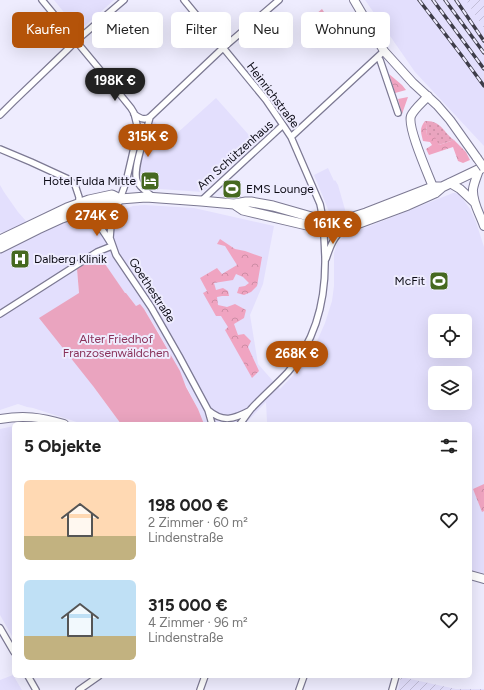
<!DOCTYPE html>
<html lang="de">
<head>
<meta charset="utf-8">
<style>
  :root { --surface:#fff; --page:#f6f6f6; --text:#222; --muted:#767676; --accent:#b45309 }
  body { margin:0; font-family:Figtree,sans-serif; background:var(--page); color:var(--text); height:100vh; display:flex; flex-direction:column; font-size:15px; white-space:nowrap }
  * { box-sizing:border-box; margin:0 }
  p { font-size:13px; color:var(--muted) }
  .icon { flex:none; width:22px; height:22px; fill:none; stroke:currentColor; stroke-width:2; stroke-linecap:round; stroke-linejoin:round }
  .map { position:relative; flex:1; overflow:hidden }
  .details { position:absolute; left:12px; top:422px; width:460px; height:256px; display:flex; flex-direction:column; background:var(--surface); border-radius:6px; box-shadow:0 4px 16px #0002 }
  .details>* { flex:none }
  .guide { position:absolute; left:12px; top:12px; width:460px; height:36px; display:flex; gap:8px }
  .tools { position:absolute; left:428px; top:314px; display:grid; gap:8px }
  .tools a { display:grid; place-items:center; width:44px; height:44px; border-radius:6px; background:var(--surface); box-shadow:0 4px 16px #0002; font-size:20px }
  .price { position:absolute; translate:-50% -34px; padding:0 9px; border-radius:14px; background:var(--accent); color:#fff; font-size:13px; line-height:26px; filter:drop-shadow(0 1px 2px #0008) }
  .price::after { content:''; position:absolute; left:50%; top:24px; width:12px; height:9px; margin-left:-6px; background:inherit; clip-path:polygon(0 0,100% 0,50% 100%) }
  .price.current { background:#222; color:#fff }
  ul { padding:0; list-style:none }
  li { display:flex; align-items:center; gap:12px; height:100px; padding:0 12px }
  li span { display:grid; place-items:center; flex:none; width:112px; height:80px; border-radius:6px; color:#555 }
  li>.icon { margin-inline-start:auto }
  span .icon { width:48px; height:48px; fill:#fffc; stroke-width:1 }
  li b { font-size:17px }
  h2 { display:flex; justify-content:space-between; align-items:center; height:48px; padding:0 12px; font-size:17px }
  .pill { padding:0 14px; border-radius:6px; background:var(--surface); box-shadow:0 4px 16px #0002; font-size:14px; line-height:36px }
  .pill.current { background:var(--accent); color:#fff }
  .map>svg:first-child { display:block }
  .built { fill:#e3dffd; fill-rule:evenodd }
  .industrial { fill:url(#industrial-furrows) }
  .grass { fill:url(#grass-dots) }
  .forest { fill:url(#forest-crowns) }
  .park { fill:#eaa4bf }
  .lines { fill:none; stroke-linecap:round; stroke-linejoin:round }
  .minor-casing { stroke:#7c7993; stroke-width:8 }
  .secondary-casing { stroke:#7c7993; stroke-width:10 }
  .primary-casing { stroke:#7c7993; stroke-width:11 }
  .minor { stroke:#fff; stroke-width:5.5 }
  .secondary { stroke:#fff; stroke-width:8 }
  .primary { stroke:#fff; stroke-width:9 }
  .rail-casing { stroke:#3e3d49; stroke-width:3.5 }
  .rail { stroke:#eeecfe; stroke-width:2; stroke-dasharray:6; stroke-linecap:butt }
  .secondary-bridge-casing { stroke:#7c7993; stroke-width:10; stroke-linecap:butt }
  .secondary-bridge { stroke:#fff; stroke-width:8 }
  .labels { text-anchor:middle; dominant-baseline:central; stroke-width:4; stroke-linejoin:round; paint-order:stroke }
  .street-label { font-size:12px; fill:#0c0b15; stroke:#eeecfe }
  .poi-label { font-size:12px; fill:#0c0b15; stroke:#eeecfe; text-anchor:end }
  .park-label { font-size:12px; fill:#89325a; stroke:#eeecfe }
</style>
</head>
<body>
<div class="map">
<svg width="484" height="690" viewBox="0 0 484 690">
  <defs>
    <pattern id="industrial-furrows" width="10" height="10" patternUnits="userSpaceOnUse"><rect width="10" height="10" fill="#e3dffd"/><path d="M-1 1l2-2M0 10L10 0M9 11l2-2" fill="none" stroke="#c2bed8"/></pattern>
    <pattern id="grass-dots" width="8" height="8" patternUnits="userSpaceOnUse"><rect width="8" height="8" fill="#eaa4bf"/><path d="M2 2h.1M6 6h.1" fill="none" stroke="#c88ca3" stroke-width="1.8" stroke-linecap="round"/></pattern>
    <pattern id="forest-crowns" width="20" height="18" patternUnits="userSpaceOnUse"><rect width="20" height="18" fill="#f0a4c1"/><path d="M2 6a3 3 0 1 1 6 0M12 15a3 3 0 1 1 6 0" fill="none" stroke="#cd8ca5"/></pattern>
  </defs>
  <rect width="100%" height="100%" fill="#eeecfe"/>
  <path class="built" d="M54 0H114L79 31Z
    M365 0H466L484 28V146L415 72Z
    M216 98 256 143 203 192 145 188 140 183 139 178 145 143 152 120 167 132 175 135Z
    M328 168 334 181 335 180 338 185 346 213 330 214 314 175Z
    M0 185 4 192 18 212 26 221 29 223 6 233 0 232Z
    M453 193H458L460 195 470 209 476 222 484 247V573L470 571V424H268L267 422 266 402 245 424H204L198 409 160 335 144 309 140 305 136 306 126 293 125 294 103 261 102 262 97 255 77 269 79 293 93 386 121 424H83L33 408 27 407 18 404 0 410V252L65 220 80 217 88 219 116 217 122 210 133 206 144 205 194 208 274 226 263 284 250 315 258 364 280 389 299 369 306 359 314 348 325 323 332 301 334 286V253L337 244 340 240 347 233 370 226ZM435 321H465V351H435ZM435 373H465V403H435Z
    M14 426V635L12 636 0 615V429Z
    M13 675 22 690H0V680Z"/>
  <path class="industrial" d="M466 0H484V28L479 21Z
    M401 677 456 689H484V690H398Z"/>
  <path class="grass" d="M425 121C441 120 444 133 454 140L439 145 427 135 426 124Z"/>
  <path class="forest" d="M389 74 402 85 406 90 395 93Z
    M408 97 402 114 398 99Z
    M425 121 426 124 427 135 435 137 439 145 454 140 466 152 470 160 463 163 458 161 453 147 429 155 426 149 432 145 430 142 423 141C421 132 419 129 425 121Z
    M220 239 235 249 245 251 262 257 257 286 251 292 244 295 237 293 239 287 245 286 249 283 243 277 236 274 233 280 214 283 216 290 223 288 228 291 229 296H222L217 297 218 305 227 307 235 304 246 310 244 318 234 324 238 335 244 334 251 341 248 347 259 371 252 378 225 330 228 327 221 316H216L203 293 207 291 200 278 217 268 222 274 237 265 225 246 217 244Z
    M484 484V511L482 512 473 489Z"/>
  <path class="park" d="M322 9 328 18 322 22 316 14Z
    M97 255 102 262 103 261 125 293H126L136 306 140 304 144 309 154 326 180 371 186 387 198 409 204 424H121L93 386 39 318 79 293 77 269Z"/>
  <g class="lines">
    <defs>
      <path id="minor" d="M42 0 110 82 131 108 134 113 137 125 136 139 126 182 114 216 111 225 110 238 116 255 151 307 179 356 208 410 212 424
        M184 0 266 100 283 125 291 137 320 204C324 220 324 238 325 256 326 299 317 339 288 372 276 385 263 396 251 409 247 414 244 419 240 424
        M378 57 380 60 398 113
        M134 114C139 118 144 121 150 117L223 48 279 0
        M0 115 14 101 67 50 76 41 124 0
        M150 117C147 131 132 169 137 181 139 187 147 192 152 196
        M291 137 384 51
        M0 149 31 162 68 179 75 185 79 197V203
        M201 201 283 125
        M78 213C94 215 102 229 110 242
        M326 259C331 244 333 239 344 227
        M0 314 97 252 112 246
        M208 410C223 423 234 419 249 411
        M0 628 14 652
        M28 676 36 690
        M79 690 99 676
        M200 690 205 676
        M299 690 304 676
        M392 690 396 676"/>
      <path id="secondary" d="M354 0 384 51 413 83 437 105 450 120 477 158
        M428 96C423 102 414 109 411 116 407 127 428 174 433 187
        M479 170C477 176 474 183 473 189 472 202 480 214 484 226
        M450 183 460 189 475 203
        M0 419C24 415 40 417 64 424
        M470 575 484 579"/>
      <path id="primary" d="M234 204 243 210 311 226 331 228 345 227 354 225 408 205 435 193 442 187
        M0 240 67 208 89 200 112 195 120 199 146 197 201 201 234 204 246 202H251L273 206 315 218 336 219 350 218 366 213 433 187H442L484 167
        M0 248 38 229 62 218 88 209 113 204 120 199"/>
    </defs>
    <use href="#minor" class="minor-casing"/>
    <use href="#secondary" class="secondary-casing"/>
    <use href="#primary" class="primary-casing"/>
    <use href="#minor" class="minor"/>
    <use href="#secondary" class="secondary"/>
    <use href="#primary" class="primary"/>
    <defs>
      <path id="rail" d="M419 0 462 56 484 86
        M433 0 484 69
        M445 0 484 53
        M456 0 484 41"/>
    </defs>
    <use href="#rail" class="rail-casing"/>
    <use href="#rail" class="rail"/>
    <defs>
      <path id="secondary-bridge" d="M477 158 484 168"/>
    </defs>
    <use href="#secondary-bridge" class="secondary-bridge-casing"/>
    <use href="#secondary-bridge" class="secondary-bridge"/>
  </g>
  <defs>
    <symbol id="hotel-square" viewBox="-11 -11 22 22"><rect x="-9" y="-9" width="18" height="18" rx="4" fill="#466920" stroke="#eeecfe"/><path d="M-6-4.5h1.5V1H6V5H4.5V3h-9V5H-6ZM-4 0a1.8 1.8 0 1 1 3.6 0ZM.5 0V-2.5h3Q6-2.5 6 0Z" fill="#fff"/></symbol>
    <symbol id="stadium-square" viewBox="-11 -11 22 22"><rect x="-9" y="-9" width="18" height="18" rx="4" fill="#466920" stroke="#eeecfe"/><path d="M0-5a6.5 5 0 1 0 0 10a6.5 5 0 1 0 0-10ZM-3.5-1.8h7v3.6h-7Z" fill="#fff"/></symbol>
    <symbol id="hospital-square" viewBox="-11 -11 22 22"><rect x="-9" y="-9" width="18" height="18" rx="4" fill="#466920" stroke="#eeecfe"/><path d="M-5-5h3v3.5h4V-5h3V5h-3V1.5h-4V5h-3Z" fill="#fff"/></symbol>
  </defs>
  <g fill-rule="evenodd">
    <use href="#hotel-square" x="139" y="170" width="22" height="22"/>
    <use href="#stadium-square" x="221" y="178" width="22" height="22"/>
    <use href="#hospital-square" x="9" y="248" width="22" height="22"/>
    <use href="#stadium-square" x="428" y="270" width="22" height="22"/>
  </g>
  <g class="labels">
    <g class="street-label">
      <text transform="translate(273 95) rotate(53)">Heinrichstraße</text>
      <text transform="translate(235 155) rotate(-42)">Am Schützenhaus</text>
      <text transform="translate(152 290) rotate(57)">Goethestraße</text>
    </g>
    <g class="poi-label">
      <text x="136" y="181">Hotel Fulda Mitte</text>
      <text x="246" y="189" text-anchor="start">EMS Lounge</text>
      <text x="34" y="259" text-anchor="start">Dalberg Klinik</text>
      <text x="425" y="281">McFit</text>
    </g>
    <g class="park-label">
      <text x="116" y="339">Alter Friedhof<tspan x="116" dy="14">Franzosenwäldchen</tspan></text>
    </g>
  </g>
</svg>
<div class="tools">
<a><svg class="icon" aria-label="locate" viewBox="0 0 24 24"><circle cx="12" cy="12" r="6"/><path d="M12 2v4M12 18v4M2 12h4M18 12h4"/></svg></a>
<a><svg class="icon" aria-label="layers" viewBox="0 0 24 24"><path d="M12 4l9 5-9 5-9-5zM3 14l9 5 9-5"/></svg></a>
</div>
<b class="price current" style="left:115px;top:102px">198K €</b>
<b class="price" style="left:148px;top:158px">315K €</b>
<b class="price" style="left:97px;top:237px">274K €</b>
<b class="price" style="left:333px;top:245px">161K €</b>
<b class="price" style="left:297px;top:375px">268K €</b>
<div class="guide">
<a class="pill current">Kaufen</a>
<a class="pill">Mieten</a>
<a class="pill">Filter</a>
<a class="pill">Neu</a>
<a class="pill">Wohnung</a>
</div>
<section class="details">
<h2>5 Objekte<svg class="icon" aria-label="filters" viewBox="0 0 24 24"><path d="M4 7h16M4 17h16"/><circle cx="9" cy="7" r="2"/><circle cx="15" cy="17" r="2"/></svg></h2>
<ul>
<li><span style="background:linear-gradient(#ffd9b3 70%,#c2b280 0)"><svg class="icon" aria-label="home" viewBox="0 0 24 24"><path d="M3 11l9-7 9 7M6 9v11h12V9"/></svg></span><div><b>198 000 €</b><p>2 Zimmer · 60 m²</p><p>Lindenstraße</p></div><svg class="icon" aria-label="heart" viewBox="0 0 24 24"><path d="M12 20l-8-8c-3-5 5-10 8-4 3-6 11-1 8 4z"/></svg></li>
<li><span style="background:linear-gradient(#bfe0f5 70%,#c2b280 0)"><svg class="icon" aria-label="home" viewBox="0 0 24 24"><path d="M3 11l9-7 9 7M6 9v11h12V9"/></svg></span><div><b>315 000 €</b><p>4 Zimmer · 96 m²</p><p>Lindenstraße</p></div><svg class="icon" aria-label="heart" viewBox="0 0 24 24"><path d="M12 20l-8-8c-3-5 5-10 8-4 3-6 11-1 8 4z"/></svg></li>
</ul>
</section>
</div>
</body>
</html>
